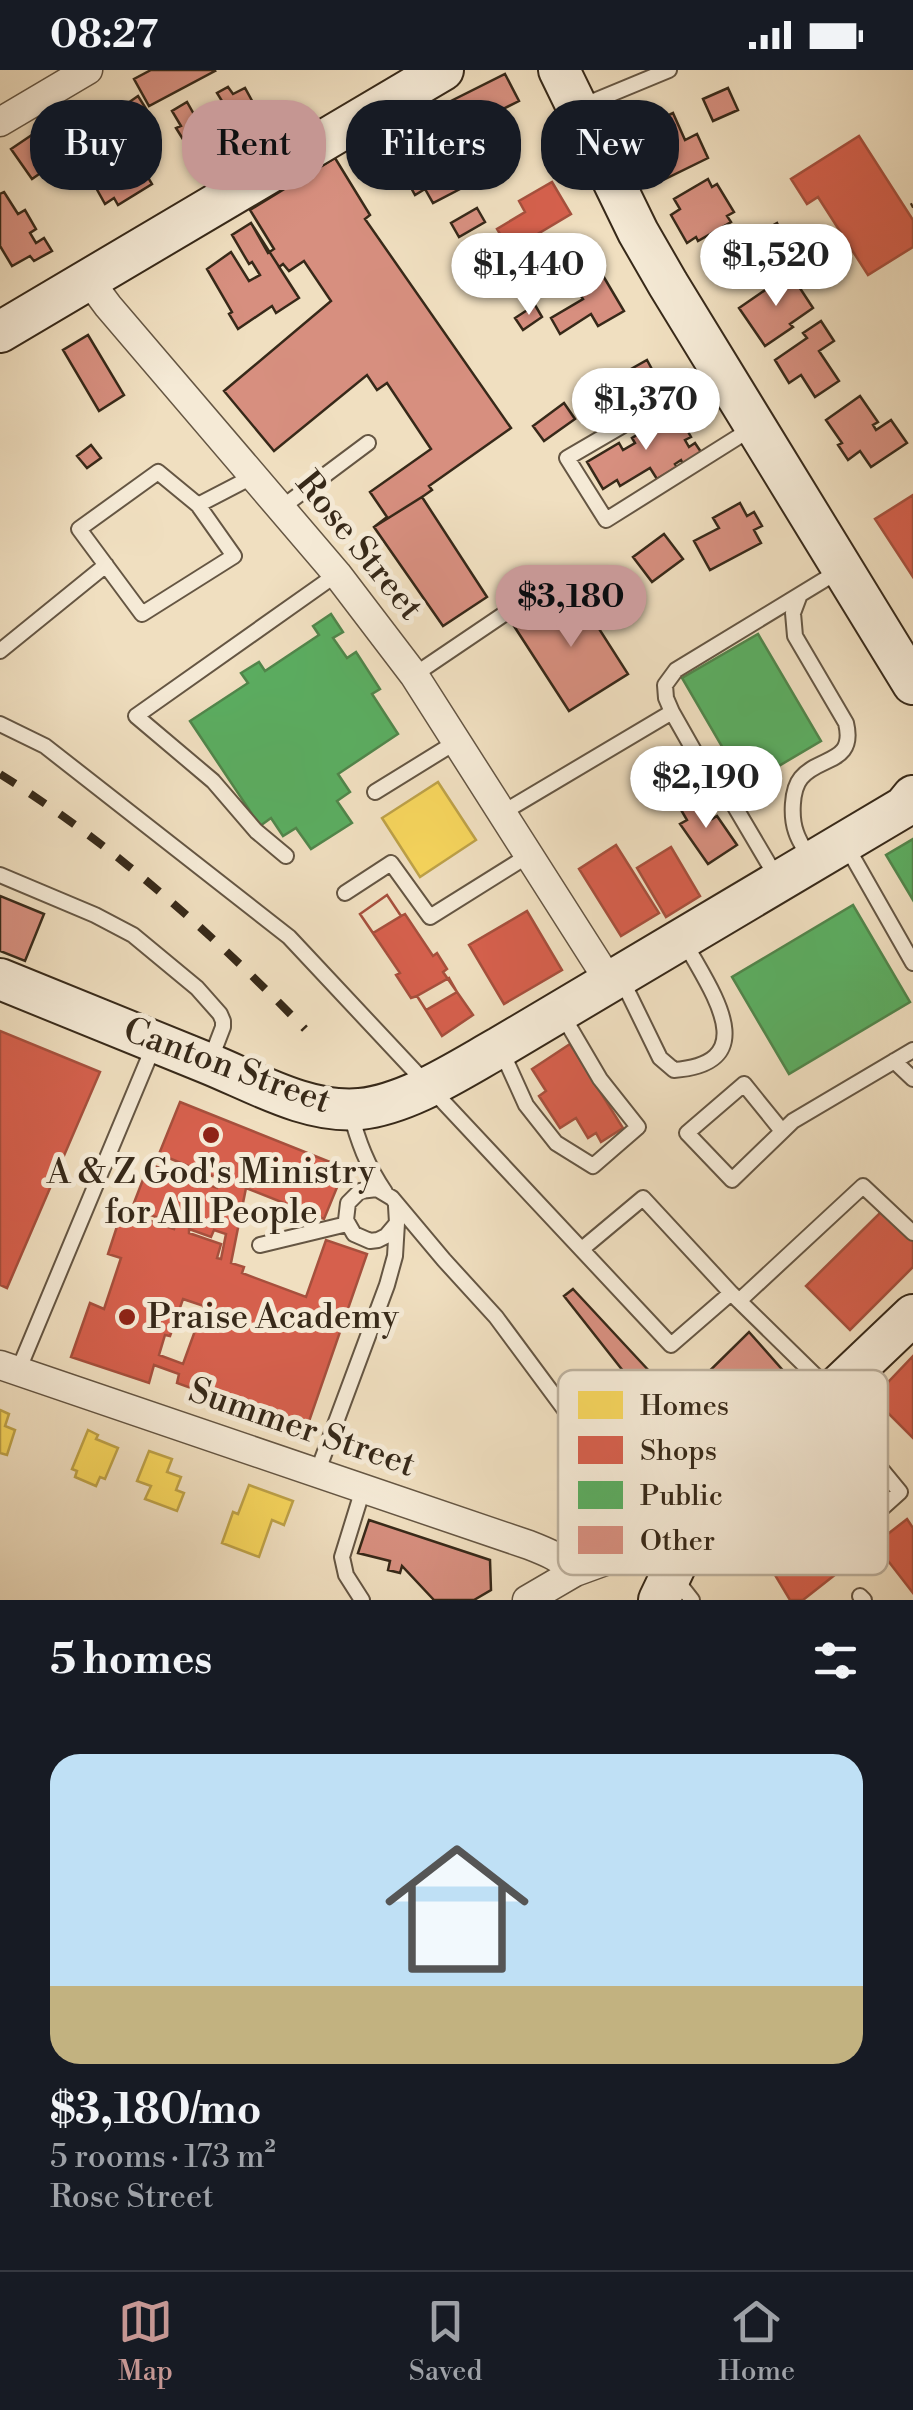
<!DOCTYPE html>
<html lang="en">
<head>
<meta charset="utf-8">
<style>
  :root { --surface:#171b24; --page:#20242c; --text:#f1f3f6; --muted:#9ea1a6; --line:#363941; --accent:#c59692 }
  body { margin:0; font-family:"Libre Bodoni",serif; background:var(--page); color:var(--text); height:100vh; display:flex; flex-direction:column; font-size:38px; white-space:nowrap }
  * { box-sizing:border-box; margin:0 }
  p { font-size:32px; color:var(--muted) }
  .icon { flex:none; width:55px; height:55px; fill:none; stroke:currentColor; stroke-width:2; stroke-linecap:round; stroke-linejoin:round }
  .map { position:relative; height:1530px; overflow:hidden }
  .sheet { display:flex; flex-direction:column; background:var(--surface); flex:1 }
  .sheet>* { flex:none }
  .top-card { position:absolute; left:30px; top:30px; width:855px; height:90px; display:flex; gap:20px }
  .price { position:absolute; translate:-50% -85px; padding:0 22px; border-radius:35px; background:#fff; color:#222; font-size:32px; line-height:65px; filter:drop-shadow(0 2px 5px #0008) }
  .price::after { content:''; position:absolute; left:50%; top:60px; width:30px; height:22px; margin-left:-15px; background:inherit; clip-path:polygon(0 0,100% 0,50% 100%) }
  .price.active { background:var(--accent); color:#111 }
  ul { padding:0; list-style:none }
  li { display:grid; align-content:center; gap:20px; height:530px; padding:0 50px }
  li+li { border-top:2px solid var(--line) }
  li span { display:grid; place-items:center; height:310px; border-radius:30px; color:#555 }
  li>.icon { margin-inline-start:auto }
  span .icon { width:180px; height:180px; fill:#fffc; stroke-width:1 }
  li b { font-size:42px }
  h2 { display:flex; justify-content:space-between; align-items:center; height:120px; padding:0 50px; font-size:42px }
  .chip { padding:0 35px; border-radius:40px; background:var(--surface); box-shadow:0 2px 8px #0004; font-size:35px; line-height:90px }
  .chip.active { background:var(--accent); color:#111 }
  .status { display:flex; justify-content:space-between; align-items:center; height:70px; padding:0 50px; background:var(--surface); direction:ltr }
  .status svg { height:28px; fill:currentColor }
  .menu { display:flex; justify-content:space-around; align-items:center; height:140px; border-top:2px solid var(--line); background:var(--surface); font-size:28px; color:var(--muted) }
  .menu a { display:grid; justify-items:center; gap:5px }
  .menu .active { color:var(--accent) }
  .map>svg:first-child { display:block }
  .homes { fill:#f6d55c; stroke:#bda148; stroke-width:2.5 }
  .shops { fill:#d6604d; stroke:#a6503d; stroke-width:2.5; fill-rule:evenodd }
  .public { fill:#5aae61; stroke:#50864b; stroke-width:2.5 }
  .building { fill:#d78f7f; stroke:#372919; stroke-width:2.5 }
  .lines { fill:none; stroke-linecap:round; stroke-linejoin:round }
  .lane-casing { stroke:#655643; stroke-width:18 }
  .street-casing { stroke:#655643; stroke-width:31 }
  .secondary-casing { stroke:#372919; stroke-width:44 }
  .path { stroke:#372919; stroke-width:5; stroke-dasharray:8 5; stroke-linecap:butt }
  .lane { stroke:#f5ead6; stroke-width:14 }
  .street { stroke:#f5ead6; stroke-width:28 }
  .secondary { stroke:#f5ead6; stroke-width:40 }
  .rail { stroke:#372919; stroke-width:8; stroke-dasharray:18 18; stroke-linecap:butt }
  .poi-dot { fill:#8f2418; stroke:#f5ead6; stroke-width:4 }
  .labels { text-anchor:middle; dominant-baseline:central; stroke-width:10; stroke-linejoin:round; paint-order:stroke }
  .street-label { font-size:35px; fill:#372919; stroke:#f5ead6 }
  .poi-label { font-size:35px; fill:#372919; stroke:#f5ead6 }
  .key { fill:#f5ead6; stroke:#bcb09d; stroke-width:2.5 }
  .key-label { font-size:28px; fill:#372919 }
</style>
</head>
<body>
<div class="status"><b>08:27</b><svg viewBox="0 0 49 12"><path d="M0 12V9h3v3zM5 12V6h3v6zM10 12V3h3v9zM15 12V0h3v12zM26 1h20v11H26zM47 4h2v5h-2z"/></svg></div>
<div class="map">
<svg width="913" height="1530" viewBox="0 0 913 1530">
  <rect width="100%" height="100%" fill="#f0dfc0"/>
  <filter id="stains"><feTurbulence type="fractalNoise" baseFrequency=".002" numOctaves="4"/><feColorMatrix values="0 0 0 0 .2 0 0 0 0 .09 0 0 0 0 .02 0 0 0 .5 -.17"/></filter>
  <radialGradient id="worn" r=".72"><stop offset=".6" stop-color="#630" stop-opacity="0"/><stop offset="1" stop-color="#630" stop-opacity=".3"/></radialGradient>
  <path class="homes" d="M438 712 476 770 420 807 382 748Z
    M0 1340 9 1344 5 1356 15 1360 7 1385 0 1383Z
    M88 1360 98 1365 96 1369 118 1378 105 1409 100 1407 96 1416 75 1407 77 1401 72 1399Z
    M149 1381 172 1389 167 1402 181 1407 176 1420 184 1423 177 1441 145 1429 151 1416 137 1411Z
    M249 1415 293 1431 284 1455 272 1450 259 1487 222 1473 233 1442 238 1444Z"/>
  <path class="shops" d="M859 66 913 150V177L868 205 818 127 807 134 791 109Z
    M552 112 571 144 526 171 535 187 513 200 500 178 506 174 497 159 525 142 519 131Z
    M913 425V507L875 449Z
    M616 775 659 843 621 866 579 799Z
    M671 777 700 826 666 847 637 798Z
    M387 825 401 846 405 844 433 886 437 883 447 899 443 902 473 945 442 966 417 926 411 928 396 905 400 903 360 844Z
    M387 825 401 846 373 863 360 844Z
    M527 841 562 900 504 934 469 875Z
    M449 908 457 922 426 940 417 926Z
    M0 961 100 1002 7 1218 0 1215Z
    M570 974 623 1058 601 1072 596 1063 588 1068 576 1048 560 1058 539 1026 546 1021 532 999Z
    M180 1032 345 1098 324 1149 246 1118 231 1193 244 1197 242 1203 306 1227 326 1170 367 1184 306 1360 177 1313 179 1304 154 1295 149 1313 71 1287 90 1233 104 1239 121 1188 108 1184 122 1141 174 1159 175 1154 132 1138 149 1094 217 1118 220 1109 159 1084ZM189 1159 211 1167 214 1160 226 1164 221 1189 217 1188 221 1174 189 1163ZM183 1229 204 1236 183 1294 159 1285 165 1265 170 1266Z
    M882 1141 913 1171V1197L850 1260 806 1216Z
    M913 1286V1368L873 1328Z
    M787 1411 855 1489 803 1530H790L748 1460 747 1454 750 1445Z
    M907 1449 913 1458V1523L875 1474Z"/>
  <path class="public" d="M331 544 343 562 333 568 347 588 356 582 380 619 372 624 398 664 338 704 350 722 337 731 352 753 311 779 296 758 283 766 271 748 260 756 190 651 248 613 241 603 259 592 265 601 319 565 313 556Z
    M758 564 821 671 745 716 682 608Z
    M913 769V830L886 785Z
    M853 835 910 932 789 1004 732 907Z"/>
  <path class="building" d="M151 0H214L215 1 149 36 134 9Z
    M505 4 519 31 485 48 487 52 472 60 468 51 445 63 433 40Z
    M228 17 233 24 245 18 256 38 232 51 238 61 216 74 209 61 186 74 176 58 181 56 172 41 187 32 195 46 222 31 217 23Z
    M728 18 738 40 713 51 703 29Z
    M138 26 150 45 136 53 125 35Z
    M82 32 100 58 53 90 55 93 32 109 11 79 48 54 45 50 62 38 65 43Z
    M673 43 685 70 697 64 708 88 665 109 641 58Z
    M436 75 460 119 433 133 425 119 415 125 399 96Z
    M126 83 135 97 140 94 152 114 118 135 114 128 105 134 95 116 104 111 98 101Z
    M335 88 370 145 365 149 511 358 429 416 432 420 422 427 487 527 443 556 374 457 387 447 370 422 431 379 387 313 377 320 367 305 274 381 224 321 331 231 304 191 289 201 283 194 279 197 299 228 276 243 272 236 238 259 229 244 232 242 207 199 231 182 249 211 260 205 252 192 249 194 232 165 251 153 268 183 274 179 250 140Z
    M708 109 712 117 717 114 734 142 727 146 731 152 698 171 696 167 687 173 671 145 680 139 674 129Z
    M4 122 18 144 25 140 36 159 30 163 36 173 44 168 52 181 34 191 30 186 12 196 0 176V124Z
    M477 138 485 152 459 167 451 153Z
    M251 153 299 228 276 243 272 236 238 259 229 244 232 242 207 199 231 182 249 211 260 205 252 192 249 194 232 165Z
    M777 153 784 167 769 175 771 180 721 208 709 187 739 170 741 174Z
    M790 203 813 238 790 254 793 257 765 276 739 238Z
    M602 204 624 241 598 256 591 244 560 264 551 248 583 229 576 219Z
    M535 235 542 247 523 260 515 248Z
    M821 251 834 271 819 281 839 311 815 327 801 305 789 313 775 290 807 268 803 263Z
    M88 265 124 325 99 341 63 280Z
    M647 290 661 316 641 327 644 332 623 345H615L606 341 601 329 603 323 610 316 608 312Z
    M860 326 878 352 873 355 876 360 891 350 907 373 871 397 860 381 848 390 838 375 842 373 826 350Z
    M564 333 575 349 544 371 533 356Z
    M676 341 691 367 685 370 689 377 695 373 701 382 683 394 681 390 675 394 677 397 657 409 650 398 620 416 617 410 603 419 587 392 619 373 623 380 635 373 632 368Z
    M91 375 101 388 87 398 77 386Z
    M422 427 487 527 443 556 374 457Z
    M740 433 747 446 754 442 762 456 754 460 761 473 710 500 694 471 719 458 713 448Z
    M664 464 683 489 652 512 633 487Z
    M573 518 628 604 569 641 514 556Z
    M697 726 712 749 717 746 737 775 708 794 680 754 687 750 680 738Z
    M0 826 44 844 25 891 0 881Z
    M573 1219 678 1332 749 1262 787 1305 743 1354 751 1360 724 1389 714 1379 688 1399 667 1369 672 1363 564 1226Z
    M369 1450 490 1490 491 1520 474 1530H434L402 1496 400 1503 388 1500 390 1491 358 1483Z"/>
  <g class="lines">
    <defs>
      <path id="lane" d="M582 36 669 0
        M718 300 567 388 606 450 754 357
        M198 435 158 402 79 459 142 544 234 486 198 435 254 406
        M281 438 368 373
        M799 527 793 543 795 566 846 653C856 694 819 686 801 708 791 720 791 748 796 762 799 772 806 781 811 790
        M0 581 106 495
        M414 605 513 538
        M0 654 45 676 289 867 671 1275 731 1223 828 1318
        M375 722 456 672
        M502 743 672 642
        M847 777 913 893
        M286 786 256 761 213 711 136 646 337 504
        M0 805 95 845 133 865 197 918 220 944 223 951V957L210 991
        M777 808 728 725 710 709 672 642 666 628 665 615 676 600 842 499
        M345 823 391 793 430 847 529 785
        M621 908 660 988 674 1000C766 993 709 918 685 873
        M502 982 526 1035 556 1073 593 1096 638 1057 600 1009 563 946
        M894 991 913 1009
        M350 1041C358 1071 367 1096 385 1122
        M782 1061 744 1014 687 1063 732 1110 793 1051 913 980
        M396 1136 397 1153 386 1166 378 1170 370 1171 354 1164 346 1150 348 1133 360 1121 377 1119 392 1128 444 1190 496 1247 662 1471
        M260 1175 347 1154
        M582 1179 643 1128 731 1223
        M739 1231 863 1116 913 1163
        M18 1301 155 973
        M793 1363 870 1449 900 1422 825 1331
        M317 1403 387 1215 395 1186 397 1153
        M674 1507 692 1530
        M860 1526 864 1530
        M362 1530 346 1505 342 1487 363 1419"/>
      <path id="street" d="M0 52 88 0
        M88 209 108 236 337 504 414 605 609 911
        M0 1295 529 1475C547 1482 562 1488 575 1502
        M527 1530 575 1502 693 1459"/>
      <path id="secondary" d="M559 0 638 162 668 214 913 614
        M0 262 443 0
        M0 909C69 937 138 965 207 993 254 1012 308 1044 360 1039 408 1034 459 1000 500 977L904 737 913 726
        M659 1530 693 1459 704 1445 747 1408 832 1322 913 1245"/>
    </defs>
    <use href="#lane" class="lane-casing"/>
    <use href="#street" class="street-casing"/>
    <use href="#secondary" class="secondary-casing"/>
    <path class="path" d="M911 136 913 135"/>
    <use href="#lane" class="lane"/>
    <use href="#street" class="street"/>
    <use href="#secondary" class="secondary"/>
    <path class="rail" d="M0 704C113 775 212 863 305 959"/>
  </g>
  <g class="poi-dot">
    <circle cx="211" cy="1065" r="10"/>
    <circle cx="127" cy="1247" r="10"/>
  </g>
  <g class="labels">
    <g class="street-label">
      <text transform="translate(359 476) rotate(51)">Rose Street</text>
      <text transform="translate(227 996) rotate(20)">Canton Street</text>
      <text transform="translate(302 1358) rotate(19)">Summer Street</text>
    </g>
    <g class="poi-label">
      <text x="211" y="1102">A &amp; Z God's Ministry<tspan x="211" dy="40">for All People</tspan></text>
      <text x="147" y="1247" text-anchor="start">Praise Academy</text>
    </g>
  </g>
  <rect x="558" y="1300" width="330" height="205" rx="15" class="key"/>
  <rect x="578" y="1321" width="45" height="28" fill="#f6d55c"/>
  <rect x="578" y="1366" width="45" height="28" fill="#d6604d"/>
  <rect x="578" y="1411" width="45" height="28" fill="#5aae61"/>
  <rect x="578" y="1456" width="45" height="28" fill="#d78f7f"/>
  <g class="key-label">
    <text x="640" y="1345">Homes</text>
    <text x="640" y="1390">Shops</text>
    <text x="640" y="1435">Public</text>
    <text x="640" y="1480">Other</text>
  </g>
  <rect width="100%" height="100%" filter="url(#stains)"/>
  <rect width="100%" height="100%" fill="url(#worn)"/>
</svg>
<b class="price" style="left:776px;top:239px">$1,520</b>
<b class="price" style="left:529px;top:248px">$1,440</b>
<b class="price" style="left:646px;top:383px">$1,370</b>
<b class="price active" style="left:571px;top:580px">$3,180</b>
<b class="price" style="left:706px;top:761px">$2,190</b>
<div class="top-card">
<a class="chip">Buy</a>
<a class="chip active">Rent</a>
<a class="chip">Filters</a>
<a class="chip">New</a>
</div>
</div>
<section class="sheet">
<h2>5 homes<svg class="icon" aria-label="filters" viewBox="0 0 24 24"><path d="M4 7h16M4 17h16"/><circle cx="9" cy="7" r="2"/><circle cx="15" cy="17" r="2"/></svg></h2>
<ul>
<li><span style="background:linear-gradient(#bfe0f5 75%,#c2b280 0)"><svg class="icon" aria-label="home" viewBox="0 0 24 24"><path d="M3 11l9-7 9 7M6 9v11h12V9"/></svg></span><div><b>$3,180/mo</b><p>5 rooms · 173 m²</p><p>Rose Street</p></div></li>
</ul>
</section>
<nav class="menu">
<a class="active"><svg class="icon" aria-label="map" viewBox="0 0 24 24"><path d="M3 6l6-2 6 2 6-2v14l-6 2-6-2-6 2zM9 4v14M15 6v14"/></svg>Map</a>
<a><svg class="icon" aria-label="saved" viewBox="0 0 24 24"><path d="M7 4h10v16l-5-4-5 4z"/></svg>Saved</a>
<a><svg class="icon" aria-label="home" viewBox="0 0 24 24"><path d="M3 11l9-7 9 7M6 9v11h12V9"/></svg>Home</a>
</nav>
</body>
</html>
